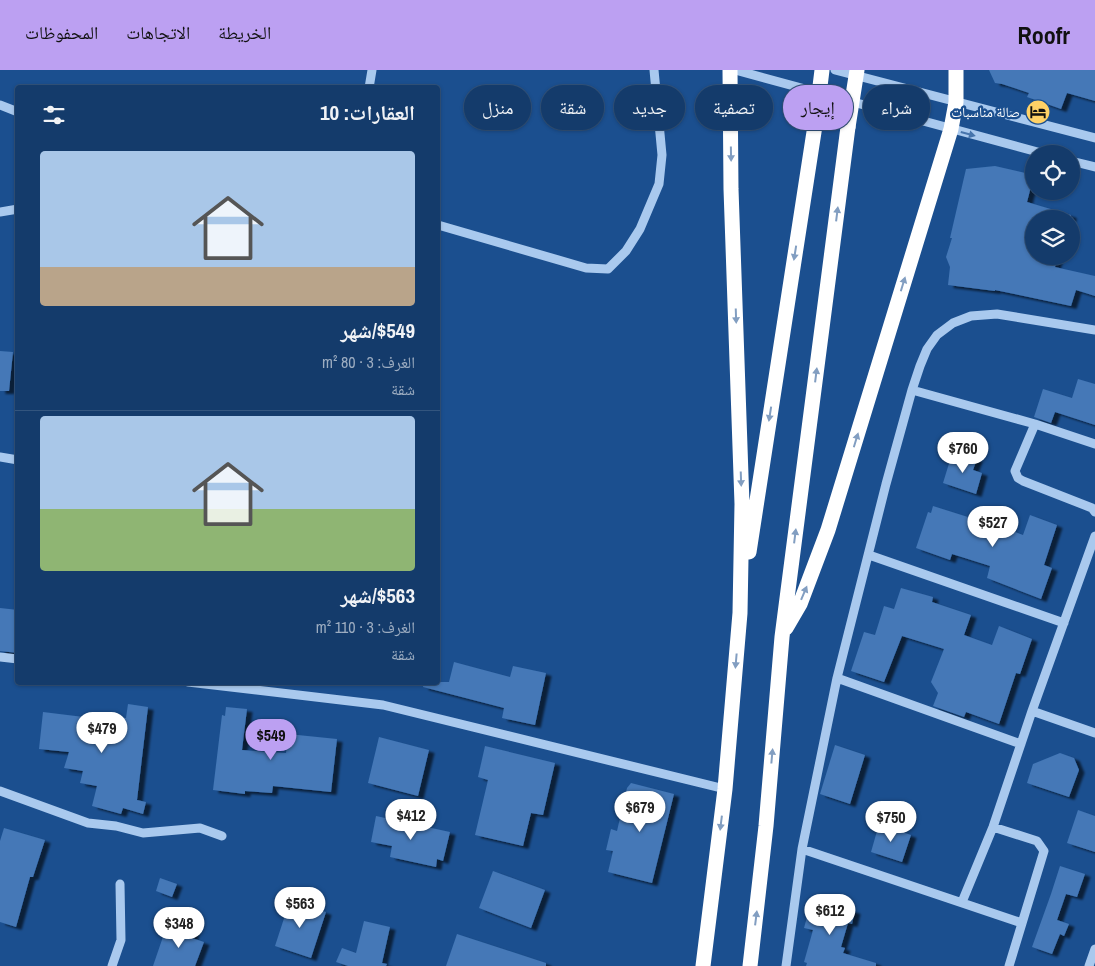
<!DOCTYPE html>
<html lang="ar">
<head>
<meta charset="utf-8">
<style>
  :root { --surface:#143b6b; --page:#214673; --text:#f1f3f6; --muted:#9dadc1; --line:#33557e; --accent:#bca0f2 }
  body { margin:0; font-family:"Archivo Narrow","Noto Naskh Arabic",sans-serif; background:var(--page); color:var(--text); direction:rtl; height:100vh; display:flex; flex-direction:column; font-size:19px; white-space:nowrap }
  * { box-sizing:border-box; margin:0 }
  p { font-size:16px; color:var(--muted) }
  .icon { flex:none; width:28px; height:28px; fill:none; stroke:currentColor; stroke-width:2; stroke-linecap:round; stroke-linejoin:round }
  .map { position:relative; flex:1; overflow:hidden; direction:ltr }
  .panel { position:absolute; left:15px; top:15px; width:425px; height:600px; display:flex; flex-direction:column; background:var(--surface); border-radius:5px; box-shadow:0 1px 4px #0004,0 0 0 1px var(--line); direction:rtl }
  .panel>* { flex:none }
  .top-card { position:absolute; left:455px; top:15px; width:475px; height:45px; direction:rtl; display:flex; gap:10px }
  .buttons { position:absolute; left:1025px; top:75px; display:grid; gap:10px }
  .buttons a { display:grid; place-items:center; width:55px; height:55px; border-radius:50%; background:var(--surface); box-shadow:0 1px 4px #0004,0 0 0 1px var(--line); font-size:25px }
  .price { position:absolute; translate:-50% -42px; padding:0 11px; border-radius:18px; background:#fff; color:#222; font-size:16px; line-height:32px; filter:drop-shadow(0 1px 2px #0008) }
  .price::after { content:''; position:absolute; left:50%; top:30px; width:15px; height:11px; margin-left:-8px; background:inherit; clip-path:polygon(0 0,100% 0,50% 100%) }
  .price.active { background:var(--accent); color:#111 }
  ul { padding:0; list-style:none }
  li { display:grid; align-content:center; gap:10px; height:265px; padding:0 25px }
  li+li { border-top:1px solid var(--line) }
  li span { display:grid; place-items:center; height:155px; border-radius:5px; color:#555 }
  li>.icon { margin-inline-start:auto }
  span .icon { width:90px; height:90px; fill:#fffc; stroke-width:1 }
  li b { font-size:21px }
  h2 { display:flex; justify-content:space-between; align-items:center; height:60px; padding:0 25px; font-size:21px }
  .tag { padding:0 18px; border-radius:22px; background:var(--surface); box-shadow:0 1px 4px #0004,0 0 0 1px var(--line); font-size:18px; line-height:45px }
  .tag.active { background:var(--accent); color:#111 }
  header { display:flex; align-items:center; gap:30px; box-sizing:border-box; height:70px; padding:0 25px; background:var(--accent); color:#111 }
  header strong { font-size:24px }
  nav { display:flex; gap:28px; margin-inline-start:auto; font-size:18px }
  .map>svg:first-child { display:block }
  .building { fill:#4478b7; filter:url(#shadow) }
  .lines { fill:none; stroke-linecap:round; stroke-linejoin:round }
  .minor { stroke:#a9c9ee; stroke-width:9 }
  .highway { stroke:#fff; stroke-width:15 }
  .highway-bridge { stroke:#fff; stroke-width:15 }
  .oneway { fill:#4674ac }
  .oneway2 { fill:#829ec1 }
  .labels { text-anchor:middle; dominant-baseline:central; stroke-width:4.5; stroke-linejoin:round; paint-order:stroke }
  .poi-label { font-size:14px; fill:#fff; stroke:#1b4f8f; text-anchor:end }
</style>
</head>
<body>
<header>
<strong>Roofr</strong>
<nav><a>الخريطة</a><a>الاتجاهات</a><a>المحفوظات</a></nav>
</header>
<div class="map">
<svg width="1095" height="896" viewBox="0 0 1095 896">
  <defs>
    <filter id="shadow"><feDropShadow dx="5.5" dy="3" stdDeviation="1" flood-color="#0009"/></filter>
  </defs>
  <rect width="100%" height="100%" fill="#1b4f8f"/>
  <path class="building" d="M989 0H1095V31L1067 23 1061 39 1027 27 1029 23 1002 14 995 13Z
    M995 96 1034 105 1027 132 1071 145V149H1034V186H1058L1055 197 1095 206V226L1076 220 1071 236 995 220V221L948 215 950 197 946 187 952 168H950L966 99Z
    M0 281 13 282 9 321H0Z
    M1078 309 1095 314V355L1055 342 1051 353 1034 347 1043 319 1072 328Z
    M957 383 977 389 973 400 982 403 976 424 943 413 951 387Z
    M933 436 987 453V451L1023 465 1030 445 1057 455 1044 495 1052 498 1041 529 987 508 990 496 952 484 950 490 916 478 928 442 931 443Z
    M901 518 933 527 932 532 971 545 964 565 992 575 999 556 1032 569 1020 604 1016 603 999 654 966 642 964 647 933 636 938 623 931 612 944 579 902 566 884 612 851 601 864 562 875 565 884 536 894 539Z
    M0 538 18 540V583L0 581Z
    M454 592 510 607 513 596 546 603 535 655 502 648 504 638 423 617 424 612H449Z
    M128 634 148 637 137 730 146 732 143 744 123 738 121 744 92 736 97 716 80 713 83 701 64 698 69 682 39 679 43 642 100 649 101 645 126 648Z
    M226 637 247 639 242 680 286 683 288 664 337 669 331 722 273 716 272 723 245 721V724L213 720 222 645 225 646Z
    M379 667 429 680 418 726 368 713Z
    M835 675 865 685 850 734 820 724Z
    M485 676 555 693 543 745 531 743 523 776 475 765 488 710 478 707Z
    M1060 683 1074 688 1079 700 1069 727 1027 713 1033 694Z
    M631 713 674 724 652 813 608 802 613 781 606 780 611 759 617 761 627 718Z
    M1078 740 1095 746V782L1067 773Z
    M376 746 450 762 443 791 437 789 436 797 390 787 392 776 371 772Z
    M879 754 911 765 902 792 871 782Z
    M4 758 45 770 33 807H30L16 857 0 852V771Z
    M1060 796 1085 804 1077 827 1066 824 1057 850 1069 854 1064 866 1060 864 1052 884 1032 877 1051 824Z
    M493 801 545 820 531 858 479 838Z
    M160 808 177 814 172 827 156 821Z
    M812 829 855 841 852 854 848 853 841 877 845 878 843 883 876 893V896H806L807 893 804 892 813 860 804 858Z
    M290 830 326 842 311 888 275 876Z
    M364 851 390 857 382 893 387 894 386 896H348L336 892 342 878 356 883Z
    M178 855 194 860 192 868 204 872 195 896H153L166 858 176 862Z
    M457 864 546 893V896H446Z"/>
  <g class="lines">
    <path class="minor" d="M735 0 1045 84
      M835 0 1095 68
      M369 18 372 0
      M0 35 18 42
      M1071 91 1095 97
      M0 142 18 139
      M438 155 586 198 608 199 626 181 640 159 659 114 662 85 654 0
      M912 320 1035 354
      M1095 374 1035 354 1015 401 1018 408 1023 411 1092 438 1095 442
      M0 387 18 390
      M869 485 1064 553
      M0 587 18 589
      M837 608 1021 674
      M188 612 383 635 725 719
      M1032 641 1095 663
      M0 721 88 753 116 756 143 763 200 758 222 766
      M993 757 1037 771 1044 781 1009 896
      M802 779 1022 853
      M962 832 993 757 1032 641 1095 466
      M112 896 121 870 120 814
      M786 896 802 779 837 608 886 414 912 320 920 296 927 279 937 265 953 253 971 246 997 244 1095 260
      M1089 896 1095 879"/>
    <path class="highway" d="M749 482 816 49
      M786 558 800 534 828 460 951 59 956 32V0
      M703 896 725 719 740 543 742 434 731 119 730 0
      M750 896 766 756 782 567 848 57"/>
    <path class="highway-bridge" d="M816 49 822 0
      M848 57 857 0"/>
  </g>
  <defs><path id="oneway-solid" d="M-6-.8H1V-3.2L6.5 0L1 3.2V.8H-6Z" transform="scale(1.25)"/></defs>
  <use class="oneway" href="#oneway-solid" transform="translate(968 64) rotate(15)"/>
  <g class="oneway2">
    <use href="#oneway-solid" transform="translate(731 84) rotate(89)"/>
    <use href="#oneway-solid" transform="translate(837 144) rotate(-83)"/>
    <use href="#oneway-solid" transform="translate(795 183) rotate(99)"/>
    <use href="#oneway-solid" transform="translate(903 214) rotate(-73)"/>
    <use href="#oneway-solid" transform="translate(736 246) rotate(88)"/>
    <use href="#oneway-solid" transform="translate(816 305) rotate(-83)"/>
    <use href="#oneway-solid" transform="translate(770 344) rotate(99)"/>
    <use href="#oneway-solid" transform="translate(856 370) rotate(-73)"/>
    <use href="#oneway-solid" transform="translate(741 409) rotate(88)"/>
    <use href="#oneway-solid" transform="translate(795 466) rotate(-83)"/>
    <use href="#oneway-solid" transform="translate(804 523) rotate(-67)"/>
    <use href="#oneway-solid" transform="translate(736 591) rotate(95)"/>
    <use href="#oneway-solid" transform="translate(772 686) rotate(-85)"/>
    <use href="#oneway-solid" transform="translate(721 753) rotate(97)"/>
    <use href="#oneway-solid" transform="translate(756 848) rotate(-83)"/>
  </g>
  <defs>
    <symbol id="hotel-disc" viewBox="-11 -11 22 22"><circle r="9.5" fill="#ffd166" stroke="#1b4f8f"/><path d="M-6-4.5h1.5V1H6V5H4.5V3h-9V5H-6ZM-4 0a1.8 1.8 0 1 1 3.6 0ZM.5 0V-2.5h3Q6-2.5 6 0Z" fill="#111"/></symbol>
  </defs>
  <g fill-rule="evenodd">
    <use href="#hotel-disc" x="1024" y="28" width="28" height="28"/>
  </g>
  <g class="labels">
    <g class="poi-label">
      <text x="1020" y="42">صالة مناسبات</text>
    </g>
  </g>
</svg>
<div class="buttons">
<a><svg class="icon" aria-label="locate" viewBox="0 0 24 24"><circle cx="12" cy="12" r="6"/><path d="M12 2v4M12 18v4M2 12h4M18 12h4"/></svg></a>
<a><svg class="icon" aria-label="layers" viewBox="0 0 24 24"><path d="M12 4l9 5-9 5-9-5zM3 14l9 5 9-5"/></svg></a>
</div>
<b class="price" style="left:963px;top:404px">$760</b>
<b class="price" style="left:993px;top:478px">$527</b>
<b class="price" style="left:102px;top:684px">$479</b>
<b class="price active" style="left:271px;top:691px">$549</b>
<b class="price" style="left:640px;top:763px">$679</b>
<b class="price" style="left:411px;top:771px">$412</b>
<b class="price" style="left:891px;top:773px">$750</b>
<b class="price" style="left:300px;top:859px">$563</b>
<b class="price" style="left:830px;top:866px">$612</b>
<b class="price" style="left:179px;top:879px">$348</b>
<div class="top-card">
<a class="tag">شراء</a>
<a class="tag active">إيجار</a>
<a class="tag">تصفية</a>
<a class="tag">جديد</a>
<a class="tag">شقة</a>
<a class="tag">منزل</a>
</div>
<section class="panel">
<h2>العقارات: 10<svg class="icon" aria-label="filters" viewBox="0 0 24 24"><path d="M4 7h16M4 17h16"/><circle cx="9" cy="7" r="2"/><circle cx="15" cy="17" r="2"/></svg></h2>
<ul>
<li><span style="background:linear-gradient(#a9c7e8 75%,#b9a48a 0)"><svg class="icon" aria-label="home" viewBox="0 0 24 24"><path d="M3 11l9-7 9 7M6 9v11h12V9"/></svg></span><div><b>$549/شهر</b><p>الغرف: 3 · 80 m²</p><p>شقة</p></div></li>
<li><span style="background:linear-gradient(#a9c7e8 60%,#8fb573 0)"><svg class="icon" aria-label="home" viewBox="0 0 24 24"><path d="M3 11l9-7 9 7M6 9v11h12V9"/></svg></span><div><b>$563/شهر</b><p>الغرف: 3 · 110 m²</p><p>شقة</p></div></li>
</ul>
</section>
</div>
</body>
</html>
